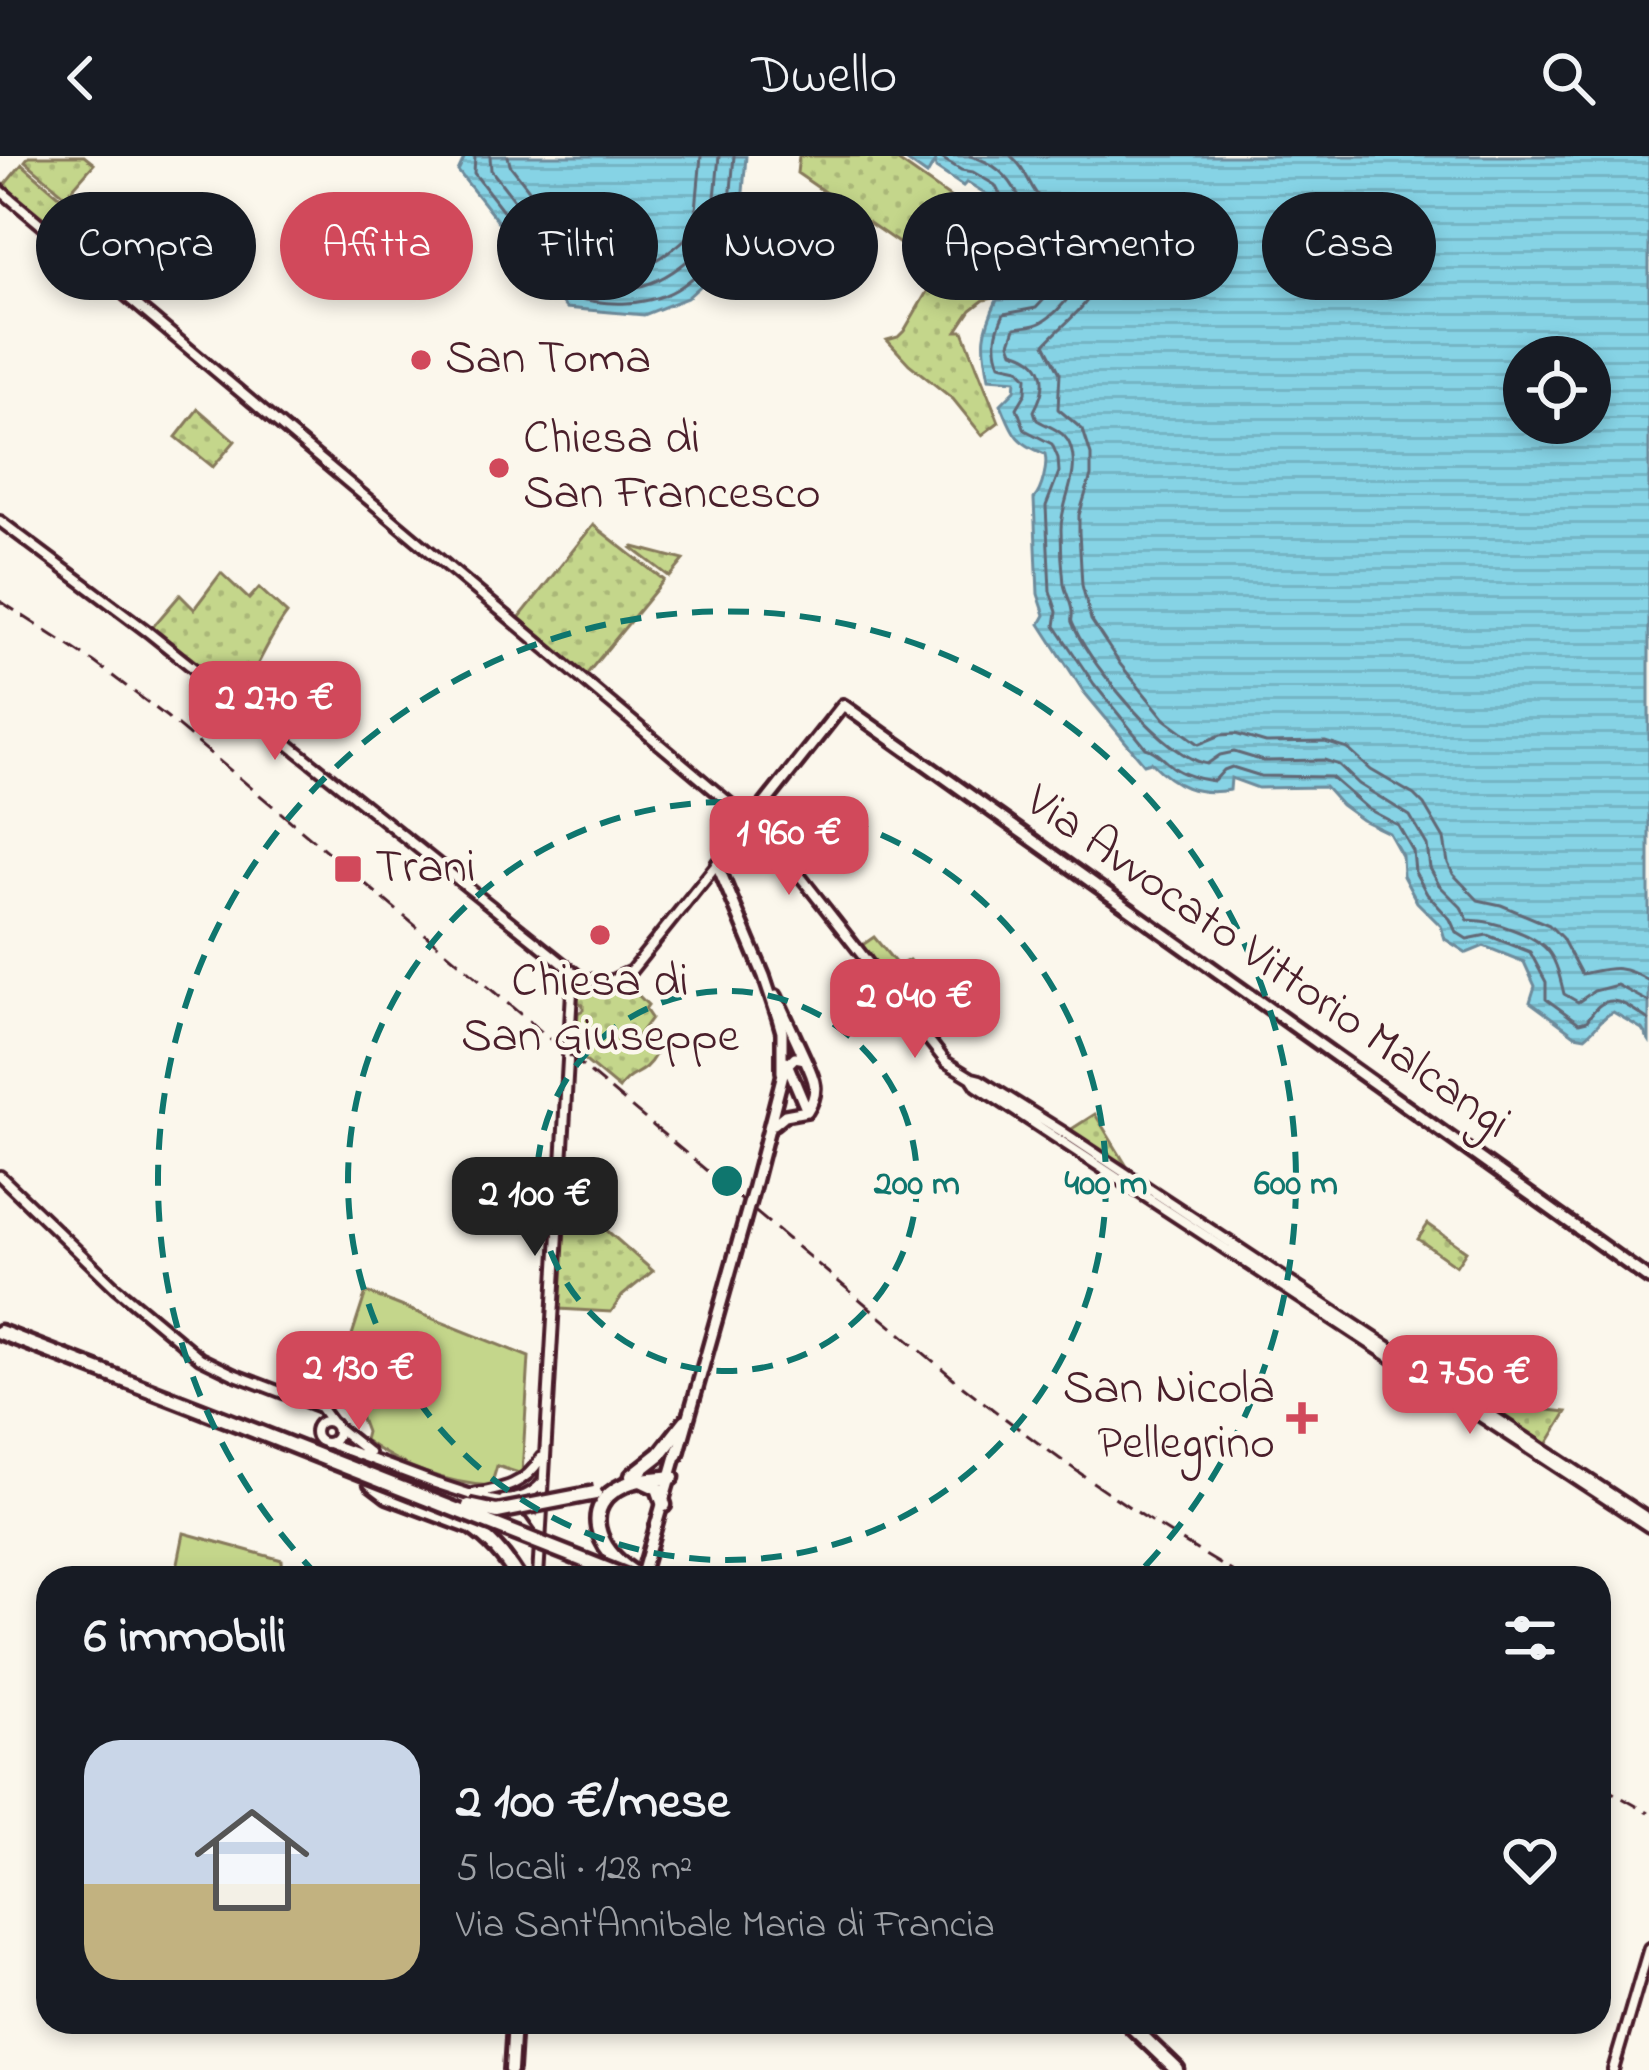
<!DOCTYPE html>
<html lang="it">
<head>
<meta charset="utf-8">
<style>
  :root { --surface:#171b24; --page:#20242c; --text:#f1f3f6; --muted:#9ea1a6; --line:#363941; --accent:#d1495b }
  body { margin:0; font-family:"Indie Flower",sans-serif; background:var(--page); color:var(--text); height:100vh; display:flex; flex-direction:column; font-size:45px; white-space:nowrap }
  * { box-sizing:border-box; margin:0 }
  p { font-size:39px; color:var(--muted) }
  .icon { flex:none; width:66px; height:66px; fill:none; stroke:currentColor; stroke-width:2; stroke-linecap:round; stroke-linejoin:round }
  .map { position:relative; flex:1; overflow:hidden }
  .details { position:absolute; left:36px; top:1410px; width:1575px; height:468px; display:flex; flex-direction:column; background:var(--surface); border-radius:36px; box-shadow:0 6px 18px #0003 }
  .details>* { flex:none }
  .hud { position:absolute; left:36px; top:36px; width:1578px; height:108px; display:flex; gap:24px }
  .tools { position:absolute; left:1503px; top:180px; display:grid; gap:24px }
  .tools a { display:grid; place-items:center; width:108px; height:108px; border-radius:50%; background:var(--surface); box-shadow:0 6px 18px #0003; font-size:60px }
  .price { position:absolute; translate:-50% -102px; padding:0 27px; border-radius:24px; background:var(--accent); color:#fff; font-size:39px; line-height:78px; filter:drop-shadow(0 3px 6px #0008) }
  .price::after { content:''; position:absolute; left:50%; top:72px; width:36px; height:27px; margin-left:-18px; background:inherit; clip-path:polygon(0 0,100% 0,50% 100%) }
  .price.on { background:#222; color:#fff }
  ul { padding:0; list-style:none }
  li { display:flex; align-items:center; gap:36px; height:300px; padding:0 48px }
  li+li { border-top:3px solid var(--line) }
  li span { display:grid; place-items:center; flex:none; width:336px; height:240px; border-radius:36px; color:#555 }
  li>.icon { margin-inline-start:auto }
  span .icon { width:144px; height:144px; fill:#fffc; stroke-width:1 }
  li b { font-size:51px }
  h2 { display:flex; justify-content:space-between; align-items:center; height:144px; padding:0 48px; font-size:51px }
  .pill { padding:0 42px; border-radius:54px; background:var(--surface); box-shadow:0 6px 18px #0003; font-size:42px; line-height:108px }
  .pill.on { background:var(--accent); color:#fff }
  header { display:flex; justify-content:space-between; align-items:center; height:156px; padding:0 48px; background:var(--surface); font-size:54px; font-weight:600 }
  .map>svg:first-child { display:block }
  .park { fill:url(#park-dots); stroke:#877a5b; stroke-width:3 }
  .pitch { fill:#c4d68b; stroke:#877a5b; stroke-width:3 }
  .water { fill:url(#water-rules); stroke:#6e8b9b; stroke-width:3; fill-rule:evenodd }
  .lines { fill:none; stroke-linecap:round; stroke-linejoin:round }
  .shore { stroke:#626775; stroke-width:3 }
  .tertiary-casing { stroke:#4a1f2b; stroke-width:16 }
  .secondary-casing { stroke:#4a1f2b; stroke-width:18 }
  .primary-casing { stroke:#4a1f2b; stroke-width:20 }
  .trunk-casing { stroke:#4a1f2b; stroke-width:21 }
  .tertiary { stroke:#fbf7ec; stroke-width:8 }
  .secondary { stroke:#fbf7ec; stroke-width:9 }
  .primary { stroke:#fbf7ec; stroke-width:10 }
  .trunk { stroke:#fbf7ec; stroke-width:12 }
  .rail { stroke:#4a1f2b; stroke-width:3; stroke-dasharray:18 9; stroke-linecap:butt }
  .secondary-bridge-casing { stroke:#4a1f2b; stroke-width:18; stroke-linecap:butt }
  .trunk-bridge-casing { stroke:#4a1f2b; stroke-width:21; stroke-linecap:butt }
  .secondary-bridge { stroke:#fbf7ec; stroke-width:9 }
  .trunk-bridge { stroke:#fbf7ec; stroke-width:12 }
  .ring { fill:none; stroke:#0f766e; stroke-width:6; stroke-dasharray:21 15 }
  .poi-dot { fill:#d1495b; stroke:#fbf7ec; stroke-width:4.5 }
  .labels { text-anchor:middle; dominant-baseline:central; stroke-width:9; stroke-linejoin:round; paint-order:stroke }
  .poi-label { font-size:48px; fill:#4a1f2b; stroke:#fbf7ec; text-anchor:start }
  .street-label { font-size:48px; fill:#4a1f2b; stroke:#fbf7ec }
  .centre { fill:#0f766e; stroke:#fbf7ec; stroke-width:6 }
  .ring-label { font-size:36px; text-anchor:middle; font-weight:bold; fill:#0f766e; stroke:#fbf7ec; stroke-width:9; stroke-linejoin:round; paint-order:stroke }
</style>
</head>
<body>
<header><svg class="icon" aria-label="back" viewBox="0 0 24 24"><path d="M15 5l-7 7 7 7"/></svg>Dwello<svg class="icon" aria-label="search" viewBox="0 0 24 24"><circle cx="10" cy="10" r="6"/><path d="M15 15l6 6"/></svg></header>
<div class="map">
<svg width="1649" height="1914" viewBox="0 0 1649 1914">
  <defs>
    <pattern id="park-dots" width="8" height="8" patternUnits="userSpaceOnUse" patternTransform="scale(3)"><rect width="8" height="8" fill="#c4d68b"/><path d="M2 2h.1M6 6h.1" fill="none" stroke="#aab778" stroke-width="1.8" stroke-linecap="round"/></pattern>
    <pattern id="water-rules" width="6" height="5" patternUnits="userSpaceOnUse" patternTransform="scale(3)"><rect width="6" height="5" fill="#86d3e5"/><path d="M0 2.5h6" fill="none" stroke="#75b5c5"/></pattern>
  </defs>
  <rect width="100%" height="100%" fill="#fbf7ec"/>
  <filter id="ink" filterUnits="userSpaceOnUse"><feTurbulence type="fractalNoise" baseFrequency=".00833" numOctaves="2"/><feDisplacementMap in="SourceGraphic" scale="24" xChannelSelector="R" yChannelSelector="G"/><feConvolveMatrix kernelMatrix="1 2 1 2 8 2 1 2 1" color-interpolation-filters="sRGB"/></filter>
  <g filter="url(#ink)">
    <path class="park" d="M29 0H84L94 8 66 40 25 5Z
      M799 0H891L1049 110 1026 135 984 144 971 154 957 175H963L999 266 982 279 953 243 909 208 887 184 898 181 904 175 939 115 797 17Z
      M22 8 64 44 44 68 1 33Z
      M198 253 235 285 213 311 176 281Z
      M593 369 664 424 586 519 519 462Z
      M634 391 684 404 670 421 632 392Z
      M221 417 249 443 259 432 287 458C267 484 257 516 237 542L150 474 180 439 194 453Z
      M874 781 898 810 909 804 926 825 899 845 858 792Z
      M627 828 648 849 645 853 651 862 635 884 655 899C643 921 629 915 619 933L577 898 580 894 576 891 578 857 583 854V849L578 846 579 837C589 831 611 835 627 828Z
      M1095 958 1131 1017 1067 976Z
      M587 1057 653 1115 622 1140 611 1156 559 1153 565 1065 569 1061 578 1068Z
      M1428 1068 1466 1095 1456 1110 1418 1083Z
      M1482 1247 1567 1256 1545 1292 1477 1249Z"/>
    <path class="pitch" d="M366 1136 529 1201 522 1318 497 1310 491 1330C444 1327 402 1311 364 1284L366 1276 360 1260 330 1247Z
      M184 1377 282 1404 283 1422H175Z"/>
    <path class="water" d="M465 0H746L738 96 687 142 644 159 566 152 458 15Z
      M900 0H1649V884L1642 873 1613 856C1601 861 1596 873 1585 881L1575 879 1530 846 1535 830 1524 806 1484 790 1467 797 1445 783 1441 770 1417 746 1403 720 1402 700 1389 677 1362 664 1341 649 1325 631 1258 632 1231 622 1230 634C1195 640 1175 630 1151 606L1144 608 1084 536 1040 468 1045 459 1038 438 1034 343C1042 334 1048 310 1045 298 1014 286 1013 277 1001 248L1015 234 1016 224 989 222C982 187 982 176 997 144L1028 143 1057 111 1002 73 1004 70 995 64 997 58 988 39 967 26 963 30 936 12 935 5 927 19ZM1524 201H1590V267H1524Z"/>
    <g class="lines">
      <path class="shore" d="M475 0 474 17 569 140C605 150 650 152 682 130 698 119 712 104 726 91L734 0
        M490 0 491 14 578 126C640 143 667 125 711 84L719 0
        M508 0 510 9 588 110C637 121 659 108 694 75L701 0
        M938 0 961 14 973 16 995 29 1015 66 1062 99 1067 107 1066 120 1036 152 1004 158C995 176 993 190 1000 208L1019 212 1027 221 1026 237 1017 252 1025 274 1052 288 1058 302 1059 316 1046 350 1050 435 1057 456 1055 470 1094 528 1146 592C1159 596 1162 603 1173 611 1185 620 1200 623 1214 625L1224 614 1232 611 1261 620 1331 621 1368 653 1398 669 1413 695 1415 716 1427 738 1450 763 1456 776 1467 783 1487 779 1530 796 1546 826V843L1579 867 1587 865C1606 830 1624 848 1649 864
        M970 0C993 6 1009 19 1019 41 1021 45 1024 54 1027 57 1042 73 1069 78 1079 97 1092 120 1061 155 1042 166 1034 171 1023 170 1015 172L1010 187 1013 195C1046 204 1050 226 1034 255L1037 264C1051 272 1066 275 1071 292 1080 320 1061 345 1061 373 1061 391 1062 410 1064 428 1066 438 1071 446 1072 455 1073 468 1069 460 1075 473 1093 512 1165 600 1207 608L1220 599 1234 596 1264 605 1324 604 1339 609 1359 628 1410 660 1427 689 1430 712 1439 729 1461 751 1468 764C1485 765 1497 767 1514 774 1552 788 1555 801 1564 838L1578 846 1594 835 1617 829 1649 846
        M1011 0C1027 13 1029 32 1043 46 1056 59 1076 65 1089 79 1128 123 1070 160 1045 188L1060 217 1058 253 1083 274 1091 299V320L1079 359V376L1082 429 1091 464 1120 508 1165 563 1199 588 1221 579 1235 578 1266 587 1325 586 1348 593 1371 614 1414 639 1424 649 1444 683 1448 707 1453 718 1478 744 1501 749 1549 769 1562 782 1581 818C1611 812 1620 807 1649 825"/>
      <defs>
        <path id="tertiary" d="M0 34 751 665
          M0 365 147 475 581 822 608 826 631 815 717 708
          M749 667 782 697 946 906 972 922 980 924 1063 976 1649 1363
          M973 924 977 930 1649 1371
          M0 1020 115 1131 200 1202 233 1218 320 1251 331 1266
          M315 1276a11 11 0 1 1 22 0a11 11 0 1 1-22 0Z
          M339 1273 369 1297
          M328 1287 435 1327 484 1343 516 1349 530 1357 540 1371
          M473 1338C503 1333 525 1329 541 1302
          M504 1344C520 1343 531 1339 542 1327
          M538 1422 573 818
          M1613 1914 1649 1792"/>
        <path id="secondary" d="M776 840 805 903
          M786 905 807 955
          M788 908 795 901 805 903C815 924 820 935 807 955
          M782 916V876L778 862 764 820 717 708 843 549 1649 1123
          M774 968 785 959 807 955
          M753 1034 784 914
          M678 1299 744 1066
          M641 1422 678 1293"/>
        <path id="primary" d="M511 1914 514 1866"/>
        <path id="trunk" d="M0 1176 258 1276
          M632 1320 660 1298 686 1265
          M641 1324 658 1332 664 1349
          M371 1327 388 1340 471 1371C491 1384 506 1402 518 1422
          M631 1415C598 1394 579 1350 624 1329 640 1321 655 1324 672 1321
          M1127 1866 1177 1914"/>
      </defs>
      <use href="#tertiary" class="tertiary-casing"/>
      <use href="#secondary" class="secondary-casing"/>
      <use href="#primary" class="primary-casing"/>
      <use href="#trunk" class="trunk-casing"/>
      <use href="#tertiary" class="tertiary"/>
      <use href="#secondary" class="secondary"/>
      <use href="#primary" class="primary"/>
      <use href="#trunk" class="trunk"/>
      <path class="rail" d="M0 445 94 506 167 561 964 1231C1054 1301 1146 1366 1244 1422
        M1599 1629 1649 1657"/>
      <defs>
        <path id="secondary-bridge" d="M744 1066 753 1034"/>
        <path id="trunk-bridge" d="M258 1276 629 1422
          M469 1350 497 1356 595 1337"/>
      </defs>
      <use href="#secondary-bridge" class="secondary-bridge-casing"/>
      <use href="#trunk-bridge" class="trunk-bridge-casing"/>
      <use href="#secondary-bridge" class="secondary-bridge"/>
      <use href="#trunk-bridge" class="trunk-bridge"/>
    </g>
  </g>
  <g class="ring">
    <circle cx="727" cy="1025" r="190"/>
    <circle cx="727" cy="1025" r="379"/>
    <path d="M318 1420A569 569 0 1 1 1136 1420"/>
  </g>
  <g class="poi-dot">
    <circle cx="421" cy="204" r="12"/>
    <circle cx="499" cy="312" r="12"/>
    <rect x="333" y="698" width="30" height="30" rx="6"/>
    <circle cx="600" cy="779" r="12"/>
    <path d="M1296 1244h12v12h12v12h-12v12h-12v-12h-12v-12h12z"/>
  </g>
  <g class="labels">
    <g class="poi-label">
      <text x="445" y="204">San Toma</text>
      <text x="523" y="284">Chiesa di<tspan x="523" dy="55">San Francesco</tspan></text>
      <text x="375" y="713">Trani</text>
      <text x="600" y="827" text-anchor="middle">Chiesa di<tspan x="600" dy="55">San Giuseppe</tspan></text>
      <text x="1275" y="1234" text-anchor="end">San Nicola<tspan x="1275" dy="55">Pellegrino</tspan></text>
    </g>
    <g class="street-label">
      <text transform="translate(1267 807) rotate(35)">Via Avvocato Vittorio Malcangi</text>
    </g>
  </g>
  <circle cx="727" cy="1025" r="18" class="centre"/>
  <g class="ring-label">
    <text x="917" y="1038">200 m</text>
    <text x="1106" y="1038">400 m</text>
    <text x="1296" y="1038">600 m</text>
  </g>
</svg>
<div class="tools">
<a><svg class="icon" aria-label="locate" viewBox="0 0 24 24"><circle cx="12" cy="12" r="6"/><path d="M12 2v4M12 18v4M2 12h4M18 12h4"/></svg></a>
</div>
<b class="price" style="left:275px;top:607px">2 270 €</b>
<b class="price" style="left:789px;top:742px">1 960 €</b>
<b class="price" style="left:915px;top:905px">2 040 €</b>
<b class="price on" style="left:535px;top:1103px">2 100 €</b>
<b class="price" style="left:359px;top:1277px">2 130 €</b>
<b class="price" style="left:1470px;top:1281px">2 750 €</b>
<div class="hud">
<a class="pill">Compra</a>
<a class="pill on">Affitta</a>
<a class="pill">Filtri</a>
<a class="pill">Nuovo</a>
<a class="pill">Appartamento</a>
<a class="pill">Casa</a>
</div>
<section class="details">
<h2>6 immobili<svg class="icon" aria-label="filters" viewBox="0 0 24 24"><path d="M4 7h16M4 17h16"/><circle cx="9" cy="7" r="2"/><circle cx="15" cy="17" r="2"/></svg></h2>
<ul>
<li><span style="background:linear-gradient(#c9d6e8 60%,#c2b280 0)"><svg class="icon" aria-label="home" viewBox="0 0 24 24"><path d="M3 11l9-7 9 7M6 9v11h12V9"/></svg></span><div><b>2 100 €/mese</b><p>5 locali · 128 m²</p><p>Via Sant'Annibale Maria di Francia</p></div><svg class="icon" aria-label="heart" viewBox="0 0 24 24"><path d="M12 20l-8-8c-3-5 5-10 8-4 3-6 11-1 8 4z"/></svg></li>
</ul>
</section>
</div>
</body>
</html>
